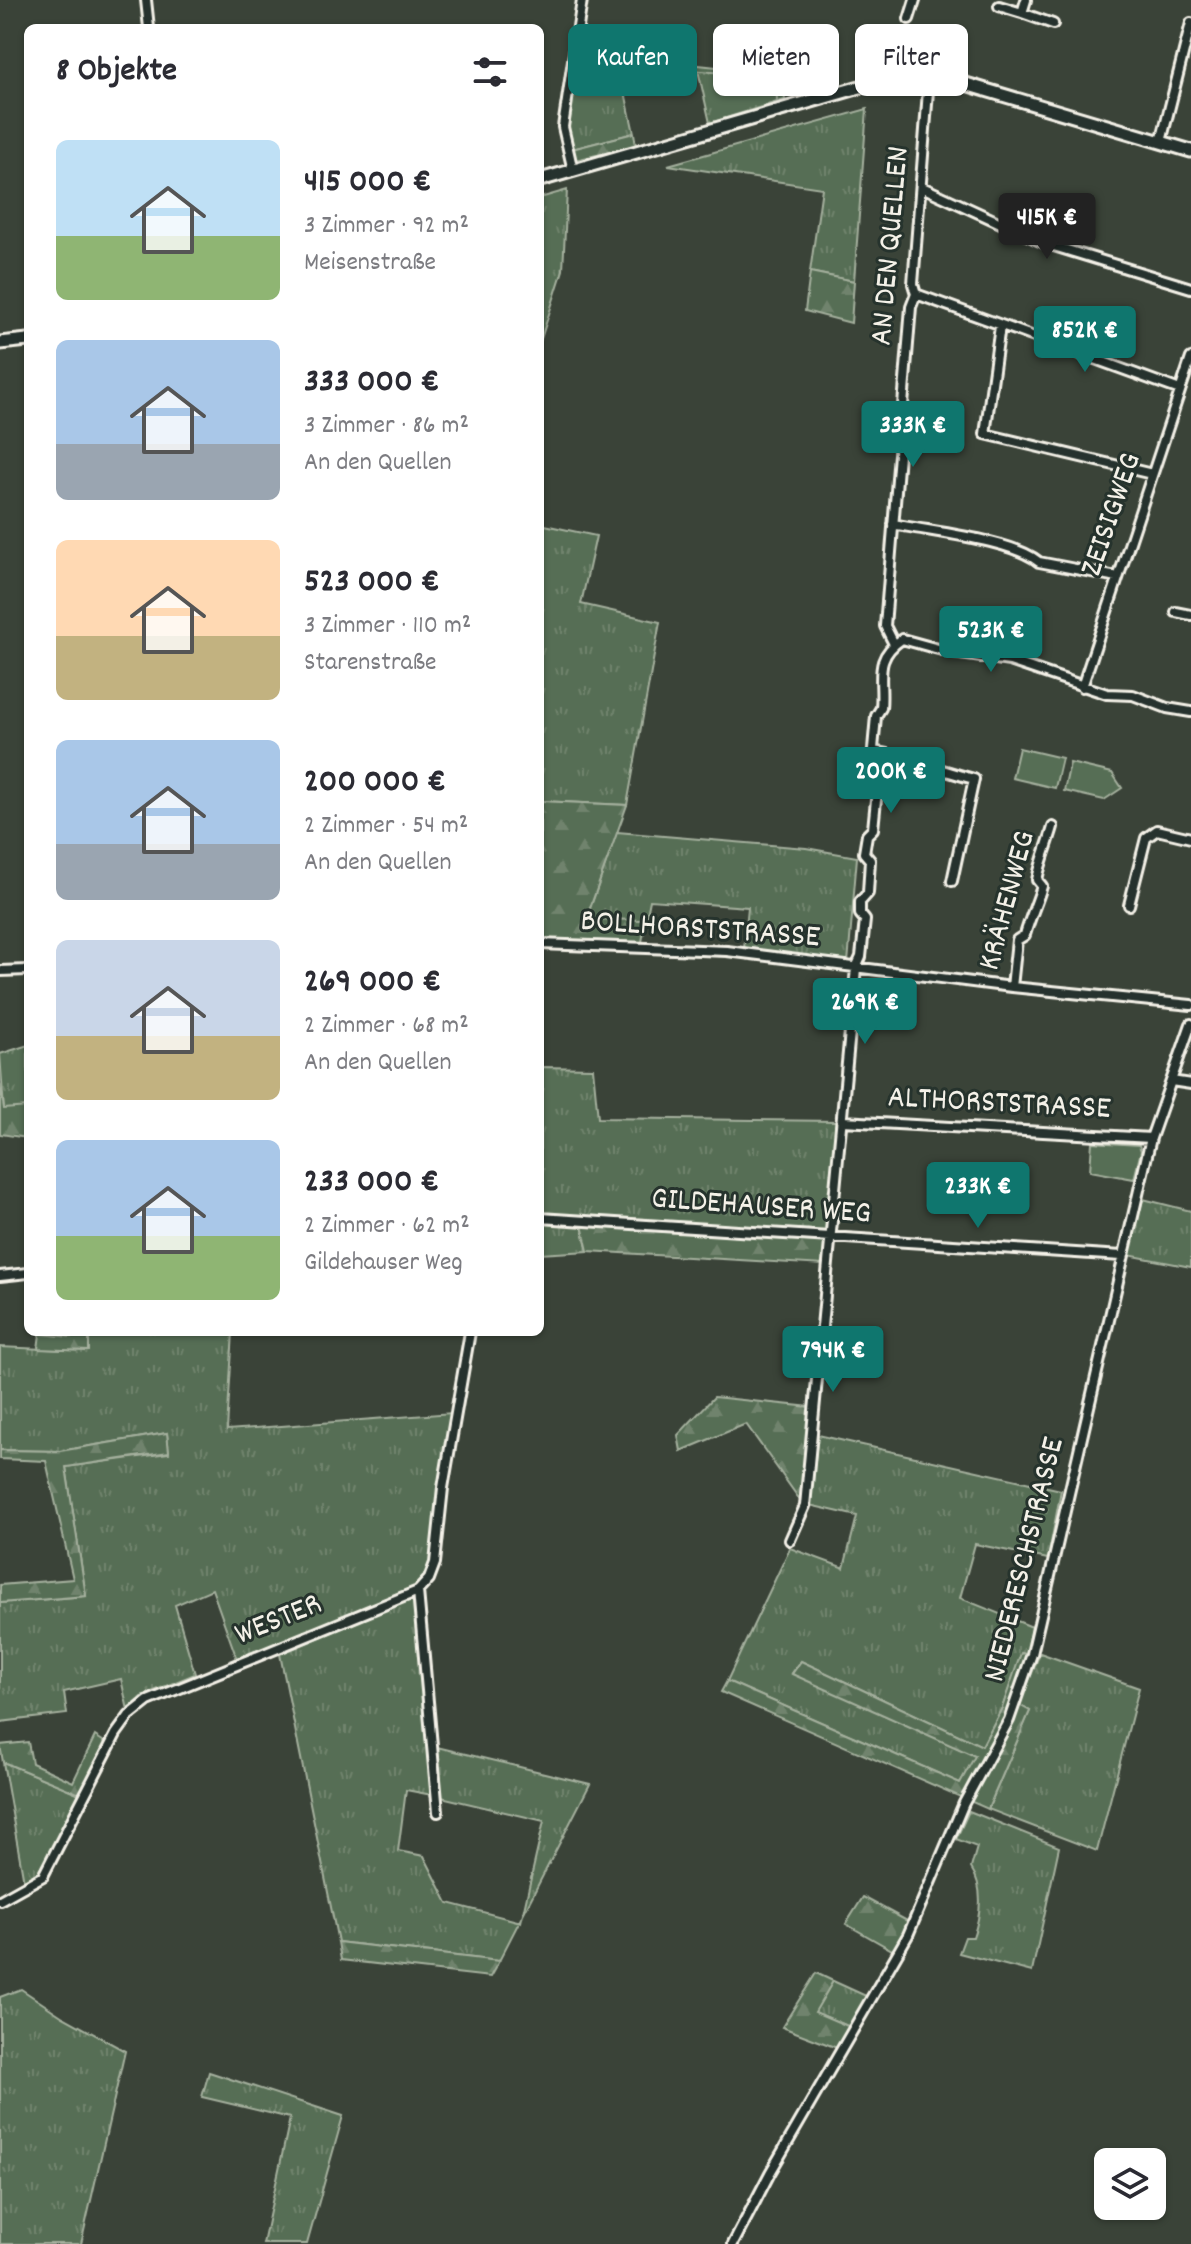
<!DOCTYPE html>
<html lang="de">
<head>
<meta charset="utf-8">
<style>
  :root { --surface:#fff; --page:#f7f7f7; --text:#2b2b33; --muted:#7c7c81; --accent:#0f766e }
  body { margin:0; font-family:Dekko,sans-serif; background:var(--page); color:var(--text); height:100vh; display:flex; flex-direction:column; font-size:30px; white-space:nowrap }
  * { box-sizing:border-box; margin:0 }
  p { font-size:26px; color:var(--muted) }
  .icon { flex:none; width:44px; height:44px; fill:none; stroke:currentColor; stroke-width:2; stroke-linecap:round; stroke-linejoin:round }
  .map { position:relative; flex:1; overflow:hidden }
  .drawer { position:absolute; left:24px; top:24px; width:520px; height:1312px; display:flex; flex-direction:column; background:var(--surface); border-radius:12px; box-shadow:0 2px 6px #0004 }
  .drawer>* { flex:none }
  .hud { position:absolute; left:568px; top:24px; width:502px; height:72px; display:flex; gap:16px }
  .tools { position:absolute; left:1094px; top:2148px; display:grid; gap:16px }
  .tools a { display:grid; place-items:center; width:72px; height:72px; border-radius:12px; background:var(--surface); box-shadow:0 2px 6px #0004; font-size:40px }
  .price { position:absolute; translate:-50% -68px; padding:0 18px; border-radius:8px; background:var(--accent); color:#fff; font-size:26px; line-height:52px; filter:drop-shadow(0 2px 4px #0008) }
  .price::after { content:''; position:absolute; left:50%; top:48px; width:24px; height:18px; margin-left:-12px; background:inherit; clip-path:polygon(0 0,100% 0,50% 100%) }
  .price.selected { background:#222; color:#fff }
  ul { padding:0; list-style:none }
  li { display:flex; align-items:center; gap:24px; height:200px; padding:0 32px }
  li span { display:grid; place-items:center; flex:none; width:224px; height:160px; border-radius:12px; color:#555 }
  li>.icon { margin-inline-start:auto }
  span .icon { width:96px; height:96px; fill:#fffc; stroke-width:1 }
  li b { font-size:34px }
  h2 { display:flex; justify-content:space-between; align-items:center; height:96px; padding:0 32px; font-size:34px }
  .pill { padding:0 28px; border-radius:12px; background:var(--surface); box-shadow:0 2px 6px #0004; font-size:28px; line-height:72px }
  .pill.selected { background:var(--accent); color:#fff }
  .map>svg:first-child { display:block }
  .grass { fill:url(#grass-tufts); stroke:#a5b09e; stroke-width:2 }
  .forest { fill:url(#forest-firs); stroke:#a5b09e; stroke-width:2 }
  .park { fill:#566e54; stroke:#a5b09e; stroke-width:2 }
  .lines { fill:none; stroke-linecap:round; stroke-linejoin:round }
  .street-casing { stroke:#f4f1e8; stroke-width:14 }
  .secondary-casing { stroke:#f4f1e8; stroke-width:17 }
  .street { stroke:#26332d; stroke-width:8 }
  .secondary { stroke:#26332d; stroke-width:11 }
  .labels { text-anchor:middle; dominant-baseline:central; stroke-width:6; stroke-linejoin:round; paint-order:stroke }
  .street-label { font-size:32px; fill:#f4f1e8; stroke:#26332d }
</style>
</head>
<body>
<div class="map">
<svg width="1191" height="2244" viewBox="0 0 1191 2244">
  <defs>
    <pattern id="grass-tufts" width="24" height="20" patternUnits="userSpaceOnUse" patternTransform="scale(2)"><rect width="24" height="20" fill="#566e54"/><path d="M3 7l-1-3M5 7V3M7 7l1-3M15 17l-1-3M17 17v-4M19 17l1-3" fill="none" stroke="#6f836d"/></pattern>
    <pattern id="forest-firs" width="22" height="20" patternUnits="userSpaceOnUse" patternTransform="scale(2)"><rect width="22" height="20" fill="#566e54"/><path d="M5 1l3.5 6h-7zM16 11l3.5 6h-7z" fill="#6f836d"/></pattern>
  </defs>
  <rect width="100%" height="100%" fill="#3a4338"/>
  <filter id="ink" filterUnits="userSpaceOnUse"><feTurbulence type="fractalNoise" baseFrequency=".0125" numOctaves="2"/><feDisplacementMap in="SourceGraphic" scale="16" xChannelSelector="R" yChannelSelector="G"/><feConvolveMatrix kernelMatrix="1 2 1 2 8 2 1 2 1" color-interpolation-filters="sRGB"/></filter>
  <g filter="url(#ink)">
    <path class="grass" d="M576 59 631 65 625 92 634 133 572 149 567 127Z
      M698 70 777 78V102L710 123Z
      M867 109 854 281 810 272 822 188 668 165Z
      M567 190 563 270 540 342V198Z
      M540 524 596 536 581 604 660 622 627 805 540 801Z
      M617 832 806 848 857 857 848 963 744 949 748 907 650 900 646 920H586Z
      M28 1045V1107L4 1110 0 1054Z
      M540 1067 593 1068 598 1118 839 1121 828 1232 540 1214Z
      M1143 1199 1191 1211V1267L1128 1255Z
      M540 1223 582 1225 588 1251 540 1254Z
      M89 1332H233L227 1430 452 1413 437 1489 432 1559 425 1576 414 1587 237 1659 212 1589 175 1605 195 1674 144 1695 128 1710 121 1679 64 1692 67 1714 0 1722V1603L86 1596 66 1467 169 1453 167 1433 60 1451 0 1450V1347L88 1351Z
      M818 1435 1061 1490 1048 1559 975 1544 960 1598 1032 1627 1028 1655 1022 1653 1002 1708 982 1746 801 1661 792 1673 976 1756 960 1783 727 1681 790 1548 844 1568 857 1516 809 1505Z
      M414 1598 432 1795 406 1790 398 1851 424 1856 448 1903 521 1922 544 1821 441 1797 437 1747 590 1784 499 1961 338 1942 280 1654Z
      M1040 1653 1139 1688 1097 1851 988 1809 1030 1711 1019 1706Z
      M3 1762 80 1794 39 1872 24 1882Z
      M969 1811 1059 1847 1032 1972 959 1953 965 1937H973C981 1915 984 1887 971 1868L977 1847 956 1839Z
      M833 1981 866 1996 850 2027 814 2012Z
      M21 1989 63 2017 125 2051 81 2244H0V1997Z
      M209 2072 343 2116 307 2244H263L290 2118 202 2097Z"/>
    <path class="forest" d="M577 52 782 74 785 100 777 102 776 78 576 59Z
      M634 133 636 146 575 160 572 149Z
      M810 272 854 281 851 323 805 311Z
      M540 801 627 805 586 919 646 920 642 942 540 941Z
      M0 1084 4 1109 28 1107V1138L0 1134Z
      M582 1225 826 1240 824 1265 588 1251Z
      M71 1332H89V1351L38 1349 40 1334 71 1337Z
      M714 1397 810 1407 800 1500 746 1424 681 1451 678 1435Z
      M167 1433 169 1452 66 1467 86 1596 0 1603V1585L73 1579 46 1461 0 1459V1450L60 1451Z
      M1021 1653 1028 1655 1012 1701 1030 1711 988 1809 721 1692 727 1681 960 1783 975 1756 792 1674 801 1661 982 1746 1002 1708Z
      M95 1736 106 1743 80 1794 3 1762 0 1745 28 1742 32 1763 73 1782Z
      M863 1897 909 1922 894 1951 846 1924Z
      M338 1942 499 1961 490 1977 341 1960Z
      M816 1973 833 1981 815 2012 850 2027 837 2048 782 2027Z"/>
    <path class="park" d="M1019 748 1062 758 1055 788 1012 778Z
      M1070 763 1112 773 1122 788 1104 800 1064 791Z
      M1092 1142 1139 1145 1141 1151 1134 1179 1090 1171Z"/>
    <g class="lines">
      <defs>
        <path id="street" d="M146 0 149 28
          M999 6 1022 13 1026 0
          M1022 13 1053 24
          M909 19 915 0
          M1161 142 1191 23
          M573 171 563 127 582 0
          M922 187 1044 243 1191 288
          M916 294 1180 390
          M1000 326 985 434 1152 474
          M893 524C930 532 1011 539 1039 562L1117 577
          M1176 612 1191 615
          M894 644 885 626 911 307 916 294 913 284 929 78
          M1082 687 1191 358
          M874 751C909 758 939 770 974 779L952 881
          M1129 905 1146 838 1157 830 1191 838
          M540 944 727 951 1012 987 1191 1005
          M0 971 28 970
          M1012 987 1017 940 1025 935C1030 917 1037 903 1042 886L1037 880C1041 860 1048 845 1053 827
          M1171 1081 1191 1084
          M843 1121 1151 1138
          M540 1218 1122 1256
          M0 1276 28 1273
          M790 1540 805 1506 856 968 861 957 865 920 860 914V902L868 893 870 860 864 853 867 835 873 829 877 790 870 782 876 716 881 708C884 679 872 659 902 639L953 653 1010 661 1107 694 1133 695 1167 708 1191 712
          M418 1591 438 1812
          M0 1900 43 1876 116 1734 129 1716 148 1701 418 1591 429 1579 435 1563 443 1488 470 1332
          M733 2244 770 2173 908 1935 964 1803 1009 1720 1032 1654 1151 1138 1191 1024"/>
        <path id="secondary" d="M540 180 860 87 897 80 959 82 1191 151
          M0 343 28 340"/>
      </defs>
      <use href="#street" class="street-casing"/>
      <use href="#secondary" class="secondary-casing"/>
      <use href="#street" class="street"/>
      <use href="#secondary" class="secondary"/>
    </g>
  </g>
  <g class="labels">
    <g class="street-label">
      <text transform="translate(892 246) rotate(-85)">AN DEN QUELLEN</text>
      <text transform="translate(1113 515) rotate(-71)">ZEISIGWEG</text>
      <text transform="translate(1009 901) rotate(-75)">KRÄHENWEG</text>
      <text transform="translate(700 931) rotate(4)">BOLLHORSTSTRASSE</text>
      <text transform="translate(999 1105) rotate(3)">ALTHORSTSTRASSE</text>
      <text transform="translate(761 1208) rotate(4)">GILDEHAUSER WEG</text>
      <text transform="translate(1026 1560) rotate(-76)">NIEDERESCHSTRASSE</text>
      <text transform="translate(279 1621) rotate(-22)">WESTER</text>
    </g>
  </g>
</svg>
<div class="tools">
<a><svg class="icon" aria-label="layers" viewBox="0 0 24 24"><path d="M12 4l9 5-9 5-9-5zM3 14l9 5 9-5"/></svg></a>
</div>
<b class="price selected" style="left:1047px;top:261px">415K €</b>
<b class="price" style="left:1085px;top:374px">852K €</b>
<b class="price" style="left:913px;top:469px">333K €</b>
<b class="price" style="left:991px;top:674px">523K €</b>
<b class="price" style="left:891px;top:815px">200K €</b>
<b class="price" style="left:865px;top:1046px">269K €</b>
<b class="price" style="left:978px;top:1230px">233K €</b>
<b class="price" style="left:833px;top:1394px">794K €</b>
<div class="hud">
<a class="pill selected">Kaufen</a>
<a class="pill">Mieten</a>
<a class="pill">Filter</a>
</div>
<section class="drawer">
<h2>8 Objekte<svg class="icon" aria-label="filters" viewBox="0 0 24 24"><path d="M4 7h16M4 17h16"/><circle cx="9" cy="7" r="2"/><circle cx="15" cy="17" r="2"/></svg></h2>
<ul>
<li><span style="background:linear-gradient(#bfe0f5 60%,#8fb573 0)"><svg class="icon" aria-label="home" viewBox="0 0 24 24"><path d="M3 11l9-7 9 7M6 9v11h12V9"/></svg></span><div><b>415 000 €</b><p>3 Zimmer · 92 m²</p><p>Meisenstraße</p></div></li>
<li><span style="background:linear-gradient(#a9c7e8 65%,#9aa5b1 0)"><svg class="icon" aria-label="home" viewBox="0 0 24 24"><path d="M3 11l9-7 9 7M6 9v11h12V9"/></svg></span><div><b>333 000 €</b><p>3 Zimmer · 86 m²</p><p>An den Quellen</p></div></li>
<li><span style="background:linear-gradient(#ffd9b3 60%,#c2b280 0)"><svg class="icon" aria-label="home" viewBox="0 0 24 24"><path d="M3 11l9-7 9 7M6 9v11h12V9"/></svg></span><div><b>523 000 €</b><p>3 Zimmer · 110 m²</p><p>Starenstraße</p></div></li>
<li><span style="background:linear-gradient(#a9c7e8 65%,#9aa5b1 0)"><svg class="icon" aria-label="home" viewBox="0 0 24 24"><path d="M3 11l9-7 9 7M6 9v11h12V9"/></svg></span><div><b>200 000 €</b><p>2 Zimmer · 54 m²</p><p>An den Quellen</p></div></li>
<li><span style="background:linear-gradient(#c9d6e8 60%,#c2b280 0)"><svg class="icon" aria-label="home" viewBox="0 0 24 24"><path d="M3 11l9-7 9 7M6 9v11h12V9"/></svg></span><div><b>269 000 €</b><p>2 Zimmer · 68 m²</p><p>An den Quellen</p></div></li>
<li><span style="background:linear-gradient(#a9c7e8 60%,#8fb573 0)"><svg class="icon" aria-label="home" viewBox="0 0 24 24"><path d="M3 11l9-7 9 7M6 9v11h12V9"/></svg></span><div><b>233 000 €</b><p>2 Zimmer · 62 m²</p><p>Gildehauser Weg</p></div></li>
</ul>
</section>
</div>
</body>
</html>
